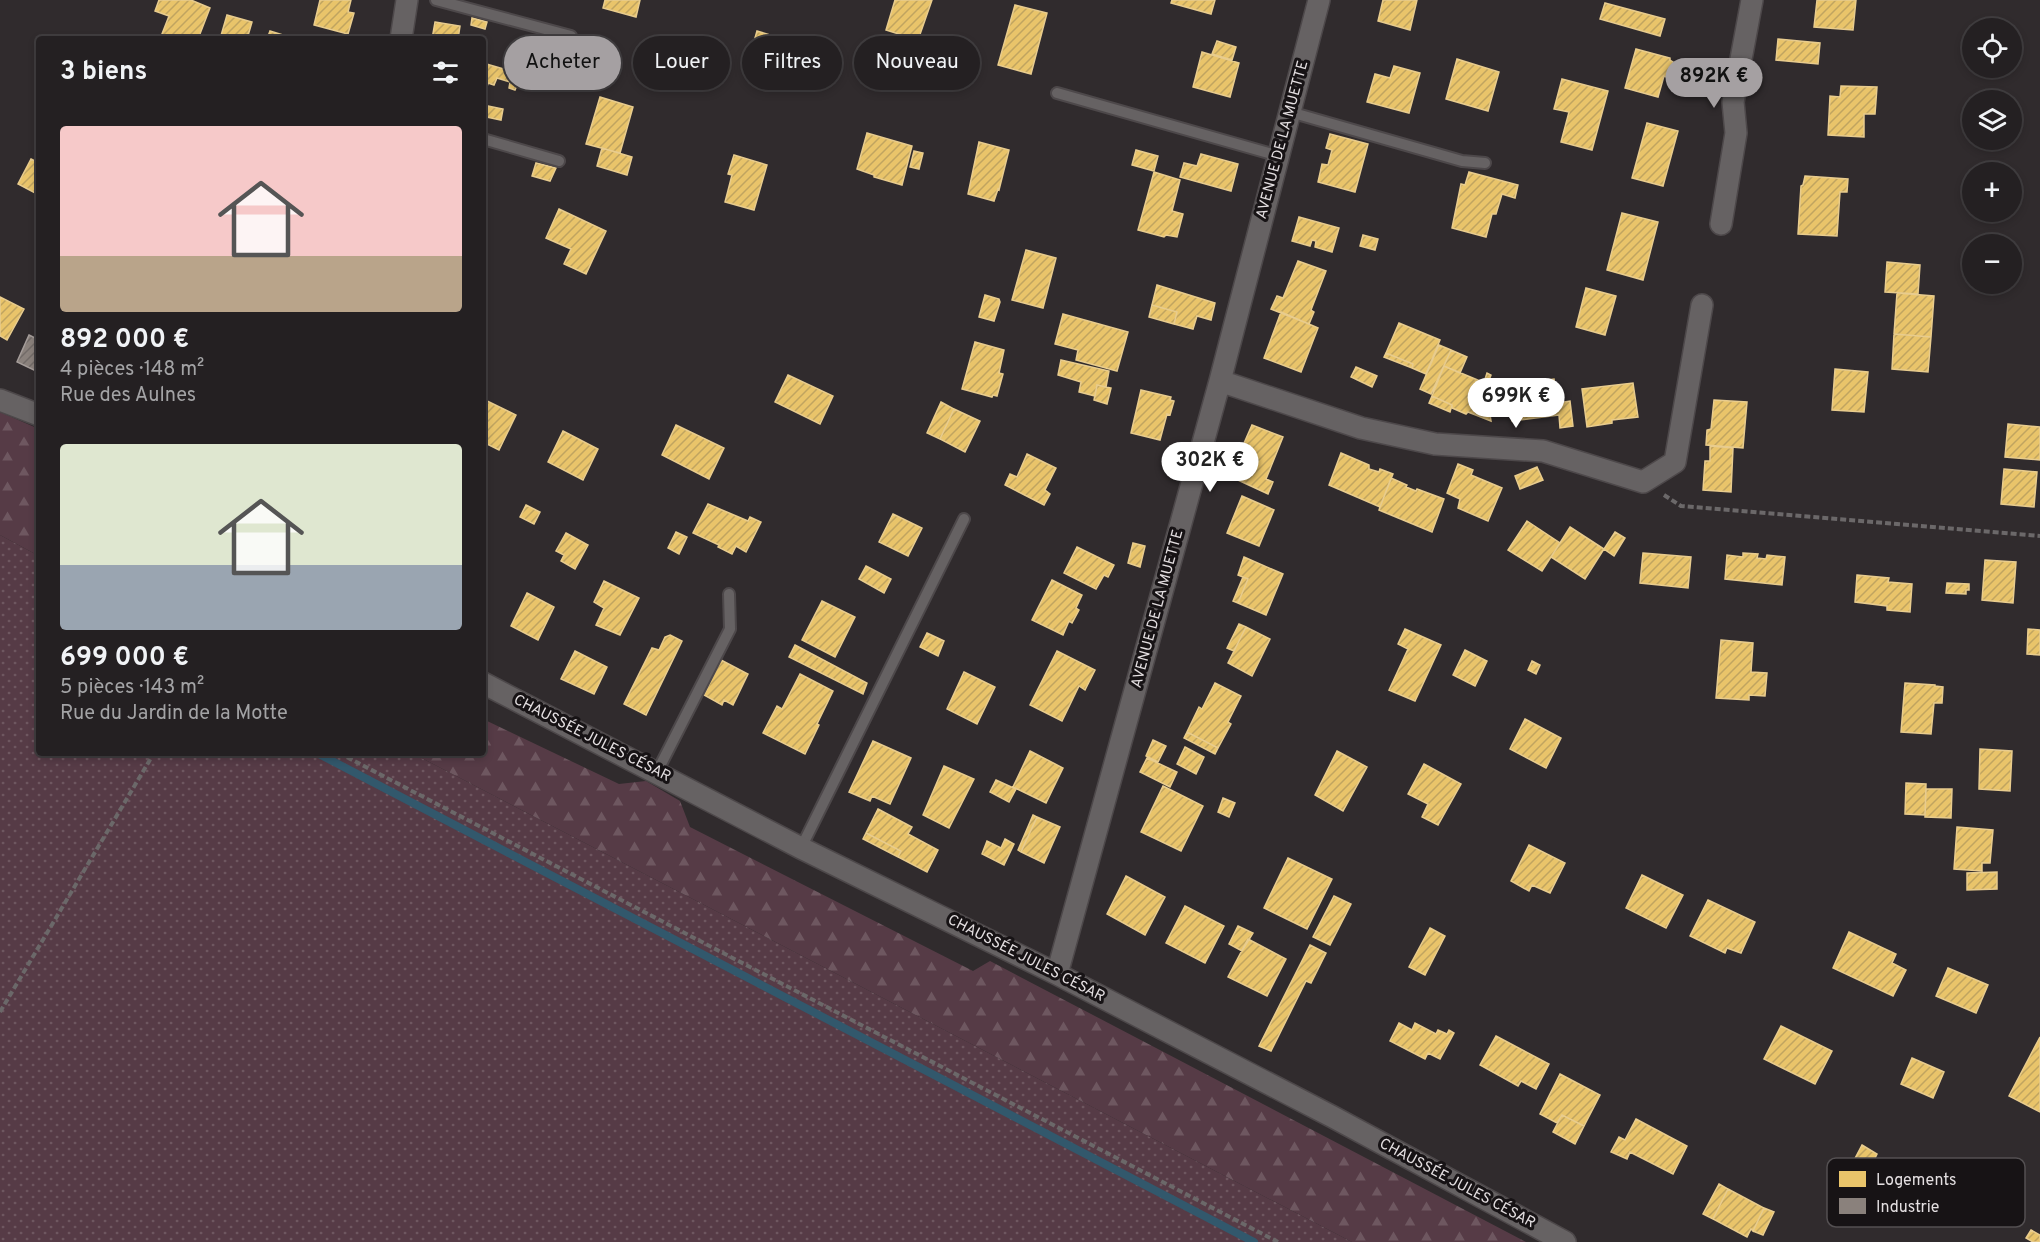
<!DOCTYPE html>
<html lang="fr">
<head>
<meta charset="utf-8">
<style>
  :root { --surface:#242022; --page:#302d2f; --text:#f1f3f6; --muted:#a3a3a5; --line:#413e40; --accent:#a5a0a2 }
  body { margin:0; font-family:Overpass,sans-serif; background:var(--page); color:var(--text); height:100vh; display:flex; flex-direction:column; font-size:22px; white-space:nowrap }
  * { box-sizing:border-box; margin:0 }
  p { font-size:20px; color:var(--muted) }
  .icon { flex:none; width:33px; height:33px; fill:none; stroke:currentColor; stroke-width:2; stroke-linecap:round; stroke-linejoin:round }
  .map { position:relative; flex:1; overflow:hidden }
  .drawer { position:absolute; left:36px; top:36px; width:450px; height:720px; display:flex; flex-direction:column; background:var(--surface); border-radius:6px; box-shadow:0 3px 9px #0003,0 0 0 2px var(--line) }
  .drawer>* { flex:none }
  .guide { position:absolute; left:504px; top:36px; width:570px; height:54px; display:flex; gap:12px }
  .tools { position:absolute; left:1962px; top:18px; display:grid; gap:12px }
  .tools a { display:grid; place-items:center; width:60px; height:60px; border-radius:50%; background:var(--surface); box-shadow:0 3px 9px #0003,0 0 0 2px var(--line); font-size:30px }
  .price { position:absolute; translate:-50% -51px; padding:0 14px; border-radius:21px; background:#fff; color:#222; font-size:20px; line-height:39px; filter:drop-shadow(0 2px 3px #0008) }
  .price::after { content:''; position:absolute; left:50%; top:36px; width:18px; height:14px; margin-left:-9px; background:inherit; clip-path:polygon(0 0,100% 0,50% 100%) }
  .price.on { background:var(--accent); color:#111 }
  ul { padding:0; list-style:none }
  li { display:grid; align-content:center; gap:12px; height:318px; padding:0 24px }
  li span { display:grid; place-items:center; height:186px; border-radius:6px; color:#555 }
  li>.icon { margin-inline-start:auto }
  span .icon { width:108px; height:108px; fill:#fffc; stroke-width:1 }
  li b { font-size:26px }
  h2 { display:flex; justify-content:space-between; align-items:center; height:72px; padding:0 24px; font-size:26px }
  .tag { padding:0 21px; border-radius:27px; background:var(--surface); box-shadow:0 3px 9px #0003,0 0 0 2px var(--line); font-size:21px; line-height:54px }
  .tag.on { background:var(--accent); color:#111 }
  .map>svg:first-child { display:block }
  .grass { fill:url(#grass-dots) }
  .forest { fill:url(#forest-firs) }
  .homes { fill:url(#homes-hatch); stroke:#e8cc8e; stroke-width:1.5 }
  .industry { fill:url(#industry-hatch); stroke:#a59d9a; stroke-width:1.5 }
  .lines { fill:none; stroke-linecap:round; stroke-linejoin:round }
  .stream { stroke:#32586c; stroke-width:8 }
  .service-casing { stroke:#4d484a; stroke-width:14 }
  .minor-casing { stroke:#4d484a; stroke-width:24 }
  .path { stroke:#6b6869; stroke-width:4; stroke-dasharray:6 3; stroke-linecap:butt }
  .service { stroke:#666263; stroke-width:10 }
  .minor { stroke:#666263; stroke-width:21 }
  .labels { text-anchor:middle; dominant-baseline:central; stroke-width:6; stroke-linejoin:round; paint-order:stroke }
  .street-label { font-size:15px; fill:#e4dfe1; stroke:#171315 }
  .key { fill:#171315; stroke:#545052; stroke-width:1.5 }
  .key-label { font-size:16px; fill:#e4dfe1 }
</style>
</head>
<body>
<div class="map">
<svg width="2040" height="1242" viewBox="0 0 2040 1242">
  <defs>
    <pattern id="grass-dots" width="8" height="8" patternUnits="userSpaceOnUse" patternTransform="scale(1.5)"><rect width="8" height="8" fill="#563b46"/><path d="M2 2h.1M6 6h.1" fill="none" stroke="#6e5760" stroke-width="1.8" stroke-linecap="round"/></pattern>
    <pattern id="forest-firs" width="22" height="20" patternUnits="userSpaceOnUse" patternTransform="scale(1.5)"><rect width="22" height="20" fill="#563b46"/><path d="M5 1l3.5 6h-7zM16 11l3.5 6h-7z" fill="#6e5760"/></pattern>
    <pattern id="homes-hatch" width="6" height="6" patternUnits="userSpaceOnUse" patternTransform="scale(1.5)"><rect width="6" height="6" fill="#e9c46a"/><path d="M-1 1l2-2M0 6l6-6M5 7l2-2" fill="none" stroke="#c0a460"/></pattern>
    <pattern id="industry-hatch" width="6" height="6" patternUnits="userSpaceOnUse" patternTransform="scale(1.5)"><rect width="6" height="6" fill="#8a817c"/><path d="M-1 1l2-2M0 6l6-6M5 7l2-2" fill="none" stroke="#726b68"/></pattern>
  </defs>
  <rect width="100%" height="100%" fill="#302b2d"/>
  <path class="grass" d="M0 535 39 556V753H412L1352 1242H0Z"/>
  <path class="forest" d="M0 412 39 429V556L0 535Z
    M483 719 619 784 646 781 680 801 690 827 973 971 990 961 1526 1242H1352L412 753H483Z"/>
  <path class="homes" d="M159 0H191L210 8 198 39H160L169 16 155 11Z
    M320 0H351L348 12 354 13 348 34 314 25Z
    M605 0H640L636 17 603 8Z
    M895 0H932L918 40 886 30Z
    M1172 0H1215L1211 14 1171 3Z
    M1383 0H1417L1410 30 1378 21Z
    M1817 0H1856L1853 30 1814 27Z
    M1605 3 1665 19 1660 36 1600 19Z
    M1015 5 1047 13 1031 74 998 65Z
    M227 15 252 22 247 39H220Z
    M472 18 487 22 485 29 471 25Z
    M435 22 460 26 458 39H432Z
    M270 31 296 39H267Z
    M757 31 790 41 779 79 746 69Z
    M1778 39 1820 43 1818 64 1776 60Z
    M1217 41 1236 47 1232 60 1212 54Z
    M1636 49 1670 58V60L1673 62 1669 78 1664 76 1658 97 1625 88Z
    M1202 52 1239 63 1230 97 1193 87Z
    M1457 59 1499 72 1488 111 1446 99Z
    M483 63 531 77 528 87 518 83 515 90 509 88 510 82 497 78 494 85 488 83 485 95 483 94Z
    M1394 66 1420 73 1409 113 1367 102 1375 74 1390 78Z
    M1562 79 1608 91 1592 150 1561 142 1569 112 1554 109Z
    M1841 86 1877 87 1875 114H1864V137L1828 135 1830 96 1840 97Z
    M600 97 633 107 620 153 586 144Z
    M488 106 503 109 501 120 486 117Z
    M1647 123 1678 131 1663 186 1632 178Z
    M867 133 912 146 902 185 874 177V175L857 169Z
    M1330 134 1368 144 1355 192 1318 182 1322 164 1328 165 1332 150 1326 148Z
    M979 142 1009 150 999 190 998 189 994 201 968 194Z
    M602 148 632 157 627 175 597 166Z
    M1136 150 1158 156 1154 171 1132 165Z
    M914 151 923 153 919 169 910 167Z
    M1201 154 1238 164 1231 191 1180 177 1184 163 1197 166Z
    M734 155 767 165 754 210 725 202 732 175 728 174Z
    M31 159 39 163V195L18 184Z
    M536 163 556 168 550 181 532 176Z
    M1154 172 1180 180 1172 211 1183 214 1177 237 1166 235 1164 237 1138 230Z
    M1469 172 1518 185 1515 198 1502 194 1496 214H1492L1486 237 1452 228 1461 184 1465 185Z
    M1805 176 1848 179 1847 192H1840L1837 236 1798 234 1801 186 1803 185Z
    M559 209 606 231 586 274 564 264 571 249 546 238Z
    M1622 213 1658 222 1643 280 1607 270Z
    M1299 217 1339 228 1332 252 1315 247 1316 241 1312 240 1310 246 1292 241Z
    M1363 235 1378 239 1375 250 1360 246Z
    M1026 250 1056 258 1043 308 1012 300Z
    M1298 261 1326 271 1311 310 1314 312 1309 324 1271 309 1277 296 1283 298Z
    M1887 262 1920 265 1918 294 1885 292Z
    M1157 285 1215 303 1211 320 1197 316 1193 329 1174 324 1177 312 1152 305Z
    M1586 288 1616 296 1605 335 1576 327Z
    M1897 293 1934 296 1931 337 1894 334Z
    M985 295 999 299 1000 302 994 321 979 317Z
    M0 297 24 309 7 340 0 336Z
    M1152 305 1177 312 1174 324 1149 317Z
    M1281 312 1318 328 1301 372 1264 358Z
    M1063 314 1128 332 1117 371 1076 360 1078 350 1055 344Z
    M1399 323 1440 340 1426 374 1412 368 1413 364 1386 353Z
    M1894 334 1931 337 1928 372 1892 369Z
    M975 342 1004 350 999 373 1003 374 997 396 993 395 992 397 962 389Z
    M1439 345 1451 350 1431 394 1420 389Z
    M1451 350 1467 357 1460 373 1444 366Z
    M1386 353 1413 364 1412 368 1384 357Z
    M1061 360 1109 371 1106 387 1097 385 1095 396 1079 392 1081 382 1058 375Z
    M1444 366 1480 381 1479 384 1483 385 1487 373 1491 375 1486 388 1491 421 1468 412 1466 414 1452 408V405L1432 396Z
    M1356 367 1377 376 1372 387 1351 377Z
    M1835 369 1868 372 1864 412 1832 410Z
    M788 375 833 396 820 424 775 402Z
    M1554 379 1557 403 1570 401 1573 426 1560 428 1559 415 1512 421 1506 385Z
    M1633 383 1638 417 1612 420V423L1587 427 1582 389Z
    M1097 385 1111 388 1107 404 1094 400Z
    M1141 390 1171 397 1170 400 1174 401 1170 415 1167 414 1160 440 1131 433Z
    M1432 396 1452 405 1450 412 1429 403Z
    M483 399 516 415 499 450 483 442Z
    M1714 400 1747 402 1743 448 1706 445 1707 430 1711 429Z
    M941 402 954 409 940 439 927 433Z
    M954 409 980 421 965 452 940 439Z
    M2008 424 2040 427V460L2005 457Z
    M676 425 724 448 709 479 662 455Z
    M1252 425 1283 437 1266 479 1273 482 1268 494 1238 480 1242 470 1234 466Z
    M563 431 598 449 583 480 548 462Z
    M1710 446 1733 448 1731 492 1703 490 1705 461H1710Z
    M1341 453 1369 465V469L1379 472 1380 469 1393 474 1380 507 1329 485Z
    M1027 454 1056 468 1045 490 1050 494 1044 505 1005 485 1010 474 1017 477Z
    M1458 464 1473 470 1471 475 1502 488 1488 521 1458 508 1460 499 1447 493Z
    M1537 467 1543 480 1520 489 1515 476Z
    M2004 469 2037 472 2034 507 2001 504Z
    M1391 478 1407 485 1406 487 1416 491 1417 489 1444 499 1432 532 1379 510Z
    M1242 496 1274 510 1259 546 1227 533Z
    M708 504 748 521 750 517 761 522 746 552 736 546 732 554 718 547 719 545 693 533Z
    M526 505 540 512 534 524 520 517Z
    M893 514 922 528 908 556 879 542Z
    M1527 521 1560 543 1542 571 1508 550Z
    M1570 527 1604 549 1585 579 1551 557Z
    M676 532 687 537 679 554 668 548Z
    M1615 532 1625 538 1614 556 1604 549Z
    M566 533 588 545 575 569 561 561 564 555 556 551Z
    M1133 543 1145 546 1140 567 1128 563Z
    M1077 547 1114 565 1108 577 1104 575 1096 589 1064 573Z
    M1643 553 1691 557 1688 588 1640 583Z
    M1743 553 1758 554 1757 558 1766 559 1767 555 1785 557 1782 585 1725 579 1727 555 1743 557Z
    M1244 557 1283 574 1266 615 1238 603 1248 579 1238 575Z
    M1985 560 2016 562 2013 603 1982 600Z
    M866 566 891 579 884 593 859 579Z
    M1857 575 1889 578 1888 582 1912 584 1910 612 1887 610V606L1855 602Z
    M1243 577 1248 579 1238 603 1233 601Z
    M1052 580 1082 595 1076 608 1079 610 1072 623 1069 621 1063 635 1032 620Z
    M604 581 639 598 620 635 596 625 604 608 594 602Z
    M1947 583 1969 584V590H1966V594L1946 593Z
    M527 593 554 607 538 640 511 626Z
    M822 601 855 617 835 657 802 640Z
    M1239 624 1246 627 1234 651 1227 648Z
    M1246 627 1270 639 1252 676 1228 663Z
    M1405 629 1441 645 1415 701 1389 690 1408 649 1398 644Z
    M2028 629 2040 630V655L2027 654Z
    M927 633 944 641 938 656 920 647Z
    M670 635 682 641 646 715 624 704 652 648 659 650 665 637Z
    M1721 640 1753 643 1751 672 1767 673 1765 696 1749 695V700L1716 698Z
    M795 645 867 683 863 694 789 657Z
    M1465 650 1487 661 1475 686 1453 675Z
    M575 651 607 667 594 694 561 679Z
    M1057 651 1095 670 1085 690 1079 686 1062 721 1030 705Z
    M721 660 748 674 733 705 724 700 722 705 704 695Z
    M1532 661 1540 665 1536 674 1528 670Z
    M964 672 995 687 977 724 947 709Z
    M800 674 833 691 817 724 819 725 805 754 763 733 777 706 782 709Z
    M1215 683 1241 696 1228 722 1231 724 1218 748 1187 732 1199 707 1202 709Z
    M1905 683 1935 685V686L1943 687 1942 703H1934L1931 734 1901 732Z
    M1525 719 1561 738 1546 768 1510 749Z
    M1187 732 1218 748 1215 754 1184 738Z
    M1153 740 1166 746 1158 762 1146 756Z
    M873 741 911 758 890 804 872 796 870 801 849 792Z
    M1185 747 1204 757 1196 774 1177 764Z
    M1980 749 2012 751 2010 791 1979 789Z
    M1030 751 1063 768 1046 803 1013 787Z
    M1337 751 1367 767 1343 811 1315 795Z
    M1147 758 1177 772 1170 787 1140 772Z
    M1424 764 1461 784 1438 825 1422 817 1428 804 1408 794Z
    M944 766 974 779 949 828 923 815Z
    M996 780 1016 789 1009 802 990 792Z
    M1906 783 1926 784 1925 815 1905 814Z
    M1163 786 1203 806 1181 851 1141 832Z
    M1926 789H1952L1951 818 1925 817Z
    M1223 798 1235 803 1229 817 1218 812Z
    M878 809 912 827 908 834 938 850 927 872 898 857 901 851 866 833Z
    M1033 815 1037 817 1021 852 1018 850Z
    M1037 817 1060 827 1044 863 1021 852Z
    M1957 827 1993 830 1990 863H1982V871L1954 869Z
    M866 833 901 851 898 857 863 839Z
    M1005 839 1014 844 1004 865 982 854 987 841 1001 848Z
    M1529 845 1565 863 1550 893 1532 885 1529 891 1511 881Z
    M1288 858 1332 879 1307 929 1264 908Z
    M1997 872V889L1967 890V873Z
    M1642 875 1683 895 1666 928 1626 908Z
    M1126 876 1165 897 1145 935 1107 914Z
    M1334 896 1351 904 1330 945 1313 937Z
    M1708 900 1755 922 1741 953 1727 948 1725 953 1690 936Z
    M1185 906 1224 926 1205 963 1166 943Z
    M1238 926 1253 933 1242 951 1229 944Z
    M1430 928 1445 936 1425 975 1409 967Z
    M1849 932 1896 954 1892 963 1906 970 1893 996 1833 968Z
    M1248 939 1286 959 1267 996 1228 977Z
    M1310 945 1326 953 1311 983 1306 981 1271 1051 1259 1046Z
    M1948 968 1988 985 1976 1013 1936 996Z
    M1399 1023 1412 1030 1415 1023 1436 1034 1438 1030 1447 1034 1449 1030 1454 1033 1440 1059 1428 1053 1425 1059 1390 1041Z
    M1781 1026 1832 1051 1815 1084 1764 1059Z
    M1496 1036 1549 1064 1536 1089 1521 1081 1518 1086 1480 1065Z
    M2040 1037V1112L2009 1096Z
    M1912 1058 1944 1072 1933 1098 1901 1084Z
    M1560 1074 1600 1095 1584 1126 1562 1115 1557 1123 1540 1114Z
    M1562 1115 1584 1126 1575 1144 1553 1132Z
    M1636 1119 1687 1146 1673 1174 1630 1152 1627 1159 1611 1152 1619 1137 1625 1140Z
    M1862 1145 1877 1154 1855 1199 1830 1186 1842 1162 1851 1166Z
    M1719 1184 1728 1189 1713 1219 1703 1214Z
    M1728 1189 1764 1208 1753 1231 1751 1229 1747 1237 1713 1219Z
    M1764 1208 1774 1212 1763 1235 1753 1231Z
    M2031 1230 2040 1235V1242H2033L2026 1238Z"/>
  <path class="industry" d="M29 335 39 340V364L36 371 17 362Z"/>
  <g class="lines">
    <path class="stream" d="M317 753 1254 1242"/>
    <defs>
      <path id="service" d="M436 0 571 36
        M1057 93 1279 156
        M1290 112 1462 161 1485 163
        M483 139 559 161
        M657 772 730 629 729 594
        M801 848 964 519"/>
      <path id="minor" d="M401 39 407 0
        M1721 224 1736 133 1733 102 1752 0
        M1220 381 1361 428 1435 444 1543 451 1643 482 1675 462 1702 305
        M0 400 39 415
        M483 683 801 848 1057 974 1333 1117 1565 1242
        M1057 974 1220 381 1319 0"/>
    </defs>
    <use href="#service" class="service-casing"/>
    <use href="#minor" class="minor-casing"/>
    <path class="path" d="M1664 495 1681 506 2040 536
      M339 753 1278 1242
      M0 1012 154 753"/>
    <use href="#service" class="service"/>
    <use href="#minor" class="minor"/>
  </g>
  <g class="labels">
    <g class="street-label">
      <text transform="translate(1283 140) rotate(-75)">AVENUE DE LA MUETTE</text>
      <text transform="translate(1158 609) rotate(-75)">AVENUE DE LA MUETTE</text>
      <text transform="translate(592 739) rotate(27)">CHAUSSÉE JULES CÉSAR</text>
      <text transform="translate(1026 959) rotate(27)">CHAUSSÉE JULES CÉSAR</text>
      <text transform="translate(1457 1184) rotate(28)">CHAUSSÉE JULES CÉSAR</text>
    </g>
  </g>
  <rect x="1827" y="1158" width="198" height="69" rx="9" class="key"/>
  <rect x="1839" y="1171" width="27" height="16" fill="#e9c46a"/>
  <rect x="1839" y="1198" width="27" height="16" fill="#8a817c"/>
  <g class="key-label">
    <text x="1876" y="1185">Logements</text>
    <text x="1876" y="1212">Industrie</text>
  </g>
</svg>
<div class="tools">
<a><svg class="icon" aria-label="locate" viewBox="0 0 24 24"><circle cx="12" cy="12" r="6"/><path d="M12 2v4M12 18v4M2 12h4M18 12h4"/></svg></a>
<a><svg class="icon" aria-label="layers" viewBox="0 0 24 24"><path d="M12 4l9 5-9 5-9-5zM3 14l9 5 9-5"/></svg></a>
<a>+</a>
<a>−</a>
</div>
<b class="price on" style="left:1714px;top:109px">892K €</b>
<b class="price" style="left:1516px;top:429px">699K €</b>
<b class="price" style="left:1210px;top:493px">302K €</b>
<div class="guide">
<a class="tag on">Acheter</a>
<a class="tag">Louer</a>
<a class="tag">Filtres</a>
<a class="tag">Nouveau</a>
</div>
<section class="drawer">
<h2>3 biens<svg class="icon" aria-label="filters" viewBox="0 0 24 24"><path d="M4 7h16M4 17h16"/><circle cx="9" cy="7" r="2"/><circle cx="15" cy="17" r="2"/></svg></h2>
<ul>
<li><span style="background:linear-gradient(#f6c9c9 70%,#b9a48a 0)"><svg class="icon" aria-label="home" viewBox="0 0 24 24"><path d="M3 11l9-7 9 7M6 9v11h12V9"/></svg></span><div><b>892 000 €</b><p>4 pièces · 148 m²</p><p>Rue des Aulnes</p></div></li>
<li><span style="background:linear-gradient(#dfe7d0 65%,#9aa5b1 0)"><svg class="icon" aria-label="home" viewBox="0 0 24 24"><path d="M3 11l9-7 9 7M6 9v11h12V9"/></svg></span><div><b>699 000 €</b><p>5 pièces · 143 m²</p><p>Rue du Jardin de la Motte</p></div></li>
</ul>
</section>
</div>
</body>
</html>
